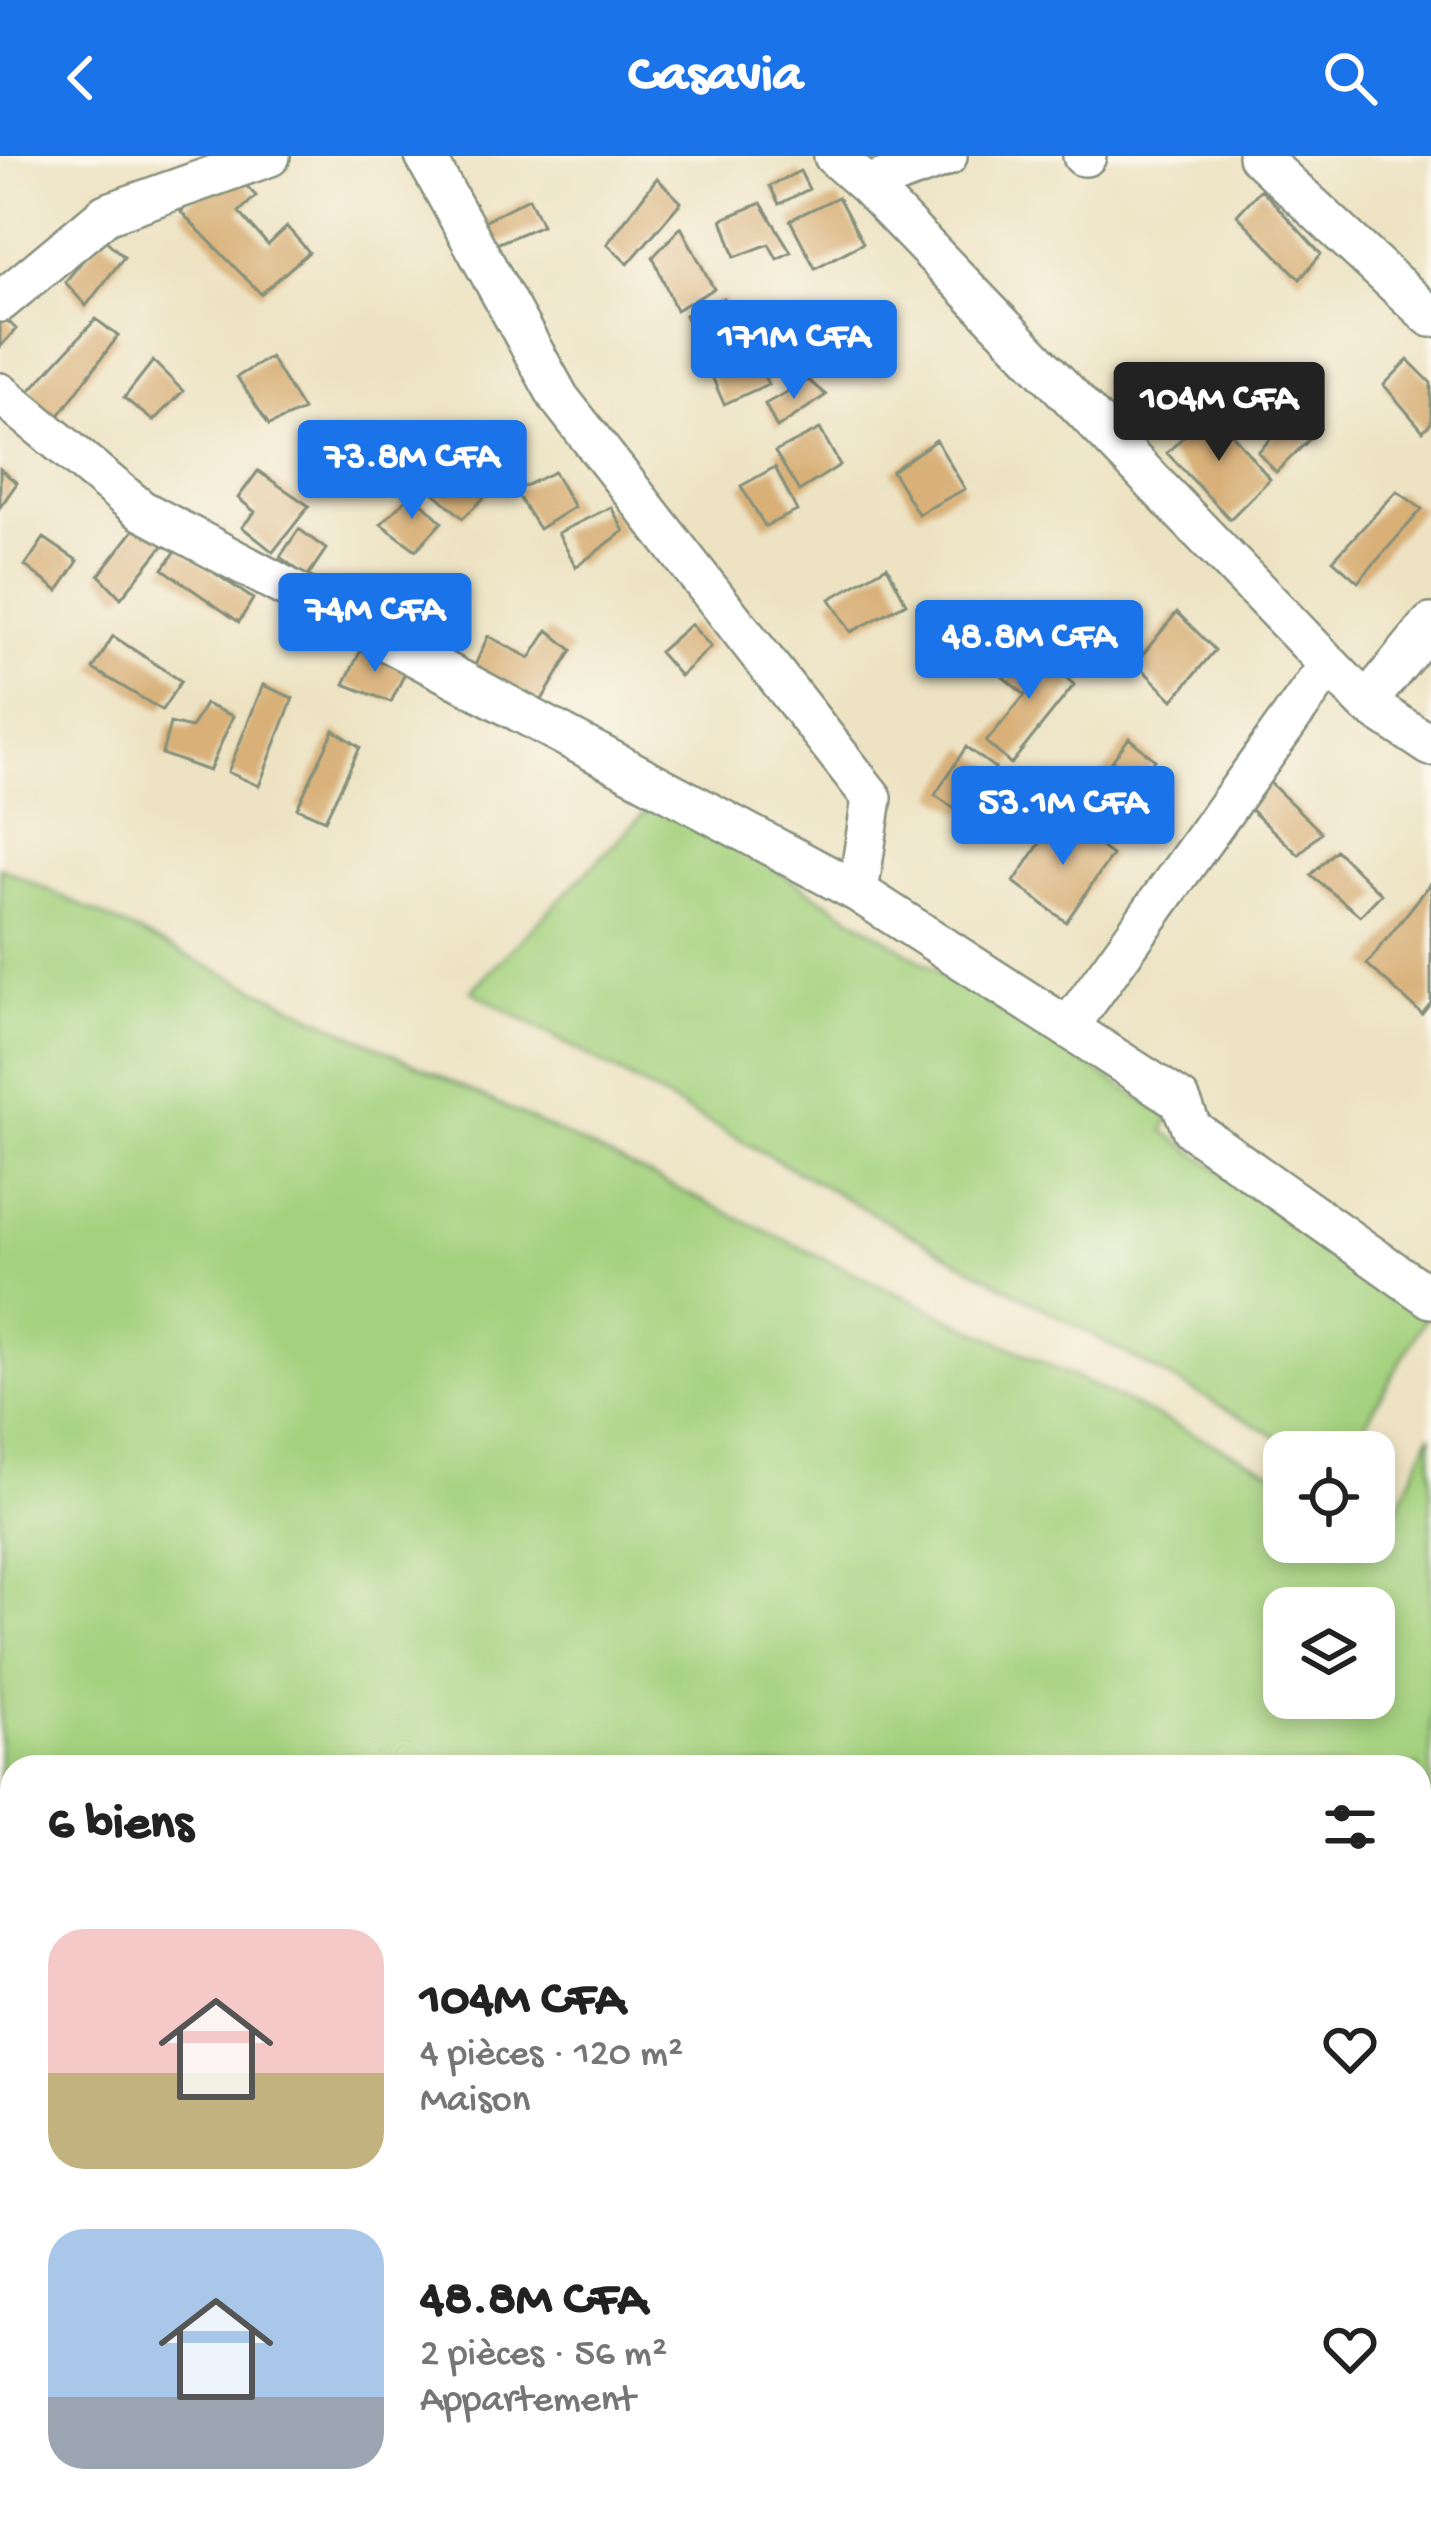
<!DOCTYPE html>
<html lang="fr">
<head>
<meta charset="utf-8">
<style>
  :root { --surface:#fff; --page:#f2f2f2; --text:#222; --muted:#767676; --accent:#1a73e8 }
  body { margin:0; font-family:"Gochi Hand",sans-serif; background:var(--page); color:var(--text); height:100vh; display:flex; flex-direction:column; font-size:45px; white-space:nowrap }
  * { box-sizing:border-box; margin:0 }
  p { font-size:39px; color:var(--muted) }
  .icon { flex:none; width:66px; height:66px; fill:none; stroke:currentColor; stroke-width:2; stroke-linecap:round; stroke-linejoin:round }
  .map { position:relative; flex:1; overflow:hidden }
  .panel { position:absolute; left:0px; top:1599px; width:1431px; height:771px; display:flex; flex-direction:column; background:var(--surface); border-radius:36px 36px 0 0; box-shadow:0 6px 18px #0003 }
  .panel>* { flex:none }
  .controls { position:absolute; left:1263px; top:1275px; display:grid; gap:24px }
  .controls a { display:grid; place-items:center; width:132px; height:132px; border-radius:24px; background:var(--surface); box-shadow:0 6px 18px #0003; font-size:60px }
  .price { position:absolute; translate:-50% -102px; padding:0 27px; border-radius:12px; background:var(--accent); color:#fff; font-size:39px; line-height:78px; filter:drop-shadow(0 3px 6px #0008) }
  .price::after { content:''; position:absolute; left:50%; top:72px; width:36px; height:27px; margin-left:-18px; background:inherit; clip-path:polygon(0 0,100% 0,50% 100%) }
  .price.on { background:#222; color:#fff }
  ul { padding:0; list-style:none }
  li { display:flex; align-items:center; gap:36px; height:300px; padding:0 48px }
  li span { display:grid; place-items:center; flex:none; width:336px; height:240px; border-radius:36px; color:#555 }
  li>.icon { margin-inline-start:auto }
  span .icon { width:144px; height:144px; fill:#fffc; stroke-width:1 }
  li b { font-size:51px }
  h2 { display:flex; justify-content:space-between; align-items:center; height:144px; padding:0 48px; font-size:51px }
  header { display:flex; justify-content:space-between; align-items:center; height:156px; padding:0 48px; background:var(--accent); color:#fff; font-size:54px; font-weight:700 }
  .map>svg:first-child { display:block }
  .green { fill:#a4d17e; stroke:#628759; stroke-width:3; fill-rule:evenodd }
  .building { fill:#d8b078 }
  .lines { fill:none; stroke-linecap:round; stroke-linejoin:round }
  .minor-casing { stroke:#86907c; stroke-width:44 }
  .minor { stroke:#fff; stroke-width:39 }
</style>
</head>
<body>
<header><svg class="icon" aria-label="back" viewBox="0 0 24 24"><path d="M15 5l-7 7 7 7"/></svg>Casavia<svg class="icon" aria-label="search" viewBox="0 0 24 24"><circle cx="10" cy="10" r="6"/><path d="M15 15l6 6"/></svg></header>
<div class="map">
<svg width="1431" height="2368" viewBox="0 0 1431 2368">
  <rect width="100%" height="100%" fill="#fbf7ec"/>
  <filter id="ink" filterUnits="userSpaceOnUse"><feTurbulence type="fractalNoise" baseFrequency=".00833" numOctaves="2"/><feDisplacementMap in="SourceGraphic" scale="24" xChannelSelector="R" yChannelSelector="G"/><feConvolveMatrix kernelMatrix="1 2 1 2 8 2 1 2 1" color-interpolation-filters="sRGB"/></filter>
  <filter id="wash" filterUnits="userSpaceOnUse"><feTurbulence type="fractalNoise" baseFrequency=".004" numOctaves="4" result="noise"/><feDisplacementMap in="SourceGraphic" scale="48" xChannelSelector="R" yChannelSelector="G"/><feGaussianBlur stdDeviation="2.7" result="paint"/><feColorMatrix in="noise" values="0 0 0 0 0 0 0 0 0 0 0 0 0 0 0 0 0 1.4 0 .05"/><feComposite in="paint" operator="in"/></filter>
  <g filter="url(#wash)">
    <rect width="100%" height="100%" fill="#ede3c3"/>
    <path class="green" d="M660 641 1170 961 1164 975 1426 1161 1349 1296H1304L471 835Z
      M0 711 1284 1321V1386H1374V1364L1389 1370 1431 1277V2368H0ZM1284 1452H1374V1542H1284ZM12 1611H1419V2358H12Z"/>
    <g id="blocks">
      <path class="building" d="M225 8 256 40 239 56 268 89 287 71 309 96 261 138 181 56Z
        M800 15 809 33 779 48 770 30Z
        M657 22 681 46 628 108 607 88Z
        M1261 33 1321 98 1300 123 1237 59Z
        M838 41 863 87 815 112 790 64Z
        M529 42 542 69 487 92 478 68Z
        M761 47 791 96 777 103 769 88 735 101 722 63Z
        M681 71 714 133 676 154 653 101Z
        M102 81 124 101 86 150 65 126Z
        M724 142 768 228 724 248 685 159Z
        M0 157 16 173 0 191Z
        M96 163 118 180 55 265 27 238Z
        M270 201 303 254 269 269 237 221Z
        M1408 204 1431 227V267L1423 275 1384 229Z
        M153 205 183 235 153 265 124 242Z
        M808 224 826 239 777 272 765 248Z
        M1211 253 1270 323 1230 363 1167 297Z
        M1299 254 1320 273 1276 316 1258 296Z
        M820 273 840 309 799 335 775 296Z
        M936 284 965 333 918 358 892 315Z
        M461 304 491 335 463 362 432 335Z
        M775 311 797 355 765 370 741 330Z
        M0 313 17 327 0 351Z
        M258 315 309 350 273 396 242 371 255 356 238 342Z
        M554 316 574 351 539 373 515 335Z
        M1397 335 1422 353 1358 426 1333 404Z
        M412 337 442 366 416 394 381 368Z
        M611 351 624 375 576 411 558 377Z
        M150 353 175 375 121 442 99 419Z
        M299 373 326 393 307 421 280 401Z
        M44 382 78 405 58 435 25 410Z
        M178 392 253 443 239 466 163 413Z
        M887 410 906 447 851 476 830 443Z
        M1177 456 1215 494 1173 544 1136 507Z
        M691 468 711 491 680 520 659 496Z
        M548 474 572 494 540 547 473 514 488 480 530 502Z
        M113 480 181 525 162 554 93 513Z
        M1031 488 1074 529 1011 608 986 586 1025 539 1003 521Z
        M363 490 406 515 391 546 344 528Z
        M263 529 293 542 259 630 228 616Z
        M205 548 233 560 209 615 162 598 170 567 191 572Z
        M334 574 360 591 325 664 297 652Z
        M1129 582 1155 604 1106 672 1079 650Z
        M966 591 995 612 962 658 935 639Z
        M1261 618 1321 676 1299 699 1235 639Z
        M1059 659 1112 699 1066 766 1014 726Z
        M1336 694 1381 738 1360 760 1311 719Z
        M1431 727V847L1422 858 1367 808Z"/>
    </g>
  </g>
  <g filter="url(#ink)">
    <use href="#blocks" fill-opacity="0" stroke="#86907c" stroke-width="3"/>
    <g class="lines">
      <defs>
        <path id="minor" d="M425 0 559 242 872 642 858 736
          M834 0 867 29 1366 547 1431 590
          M1083 0H1086
          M1258 0 1431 161
          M867 29 947 0
          M0 146 106 58 270 0
          M0 237 141 354 858 736 1180 944 1192 973 1431 1142
          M1366 547 1431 468
          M1068 872 1329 509"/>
      </defs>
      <use href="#minor" class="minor-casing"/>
      <use href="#minor" class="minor"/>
    </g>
  </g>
</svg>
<div class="controls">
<a><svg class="icon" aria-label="locate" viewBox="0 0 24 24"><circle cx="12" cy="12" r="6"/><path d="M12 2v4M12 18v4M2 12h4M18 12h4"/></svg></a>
<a><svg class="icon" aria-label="layers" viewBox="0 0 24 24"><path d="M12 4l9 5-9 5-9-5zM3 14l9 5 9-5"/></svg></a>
</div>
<b class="price" style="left:794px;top:246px">171M CFA</b>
<b class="price on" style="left:1219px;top:308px">104M CFA</b>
<b class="price" style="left:412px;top:366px">73.8M CFA</b>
<b class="price" style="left:375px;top:519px">74M CFA</b>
<b class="price" style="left:1029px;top:546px">48.8M CFA</b>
<b class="price" style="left:1063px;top:712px">53.1M CFA</b>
<section class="panel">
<h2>6 biens<svg class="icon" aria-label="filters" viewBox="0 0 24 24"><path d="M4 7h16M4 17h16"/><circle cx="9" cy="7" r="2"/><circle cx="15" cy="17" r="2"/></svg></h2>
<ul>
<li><span style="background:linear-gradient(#f6c9c9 60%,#c2b280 0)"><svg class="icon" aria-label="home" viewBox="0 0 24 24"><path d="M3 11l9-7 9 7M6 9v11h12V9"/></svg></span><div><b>104M CFA</b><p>4 pièces · 120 m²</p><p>Maison</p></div><svg class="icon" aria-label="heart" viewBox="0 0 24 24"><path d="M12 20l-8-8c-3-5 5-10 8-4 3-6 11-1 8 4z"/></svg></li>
<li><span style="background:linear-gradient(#a9c7e8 70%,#9aa5b1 0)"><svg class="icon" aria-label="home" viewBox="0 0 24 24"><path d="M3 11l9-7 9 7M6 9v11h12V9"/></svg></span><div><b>48.8M CFA</b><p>2 pièces · 56 m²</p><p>Appartement</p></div><svg class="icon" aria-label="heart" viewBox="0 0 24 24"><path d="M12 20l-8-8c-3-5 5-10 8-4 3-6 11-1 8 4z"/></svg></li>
</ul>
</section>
</div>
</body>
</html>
